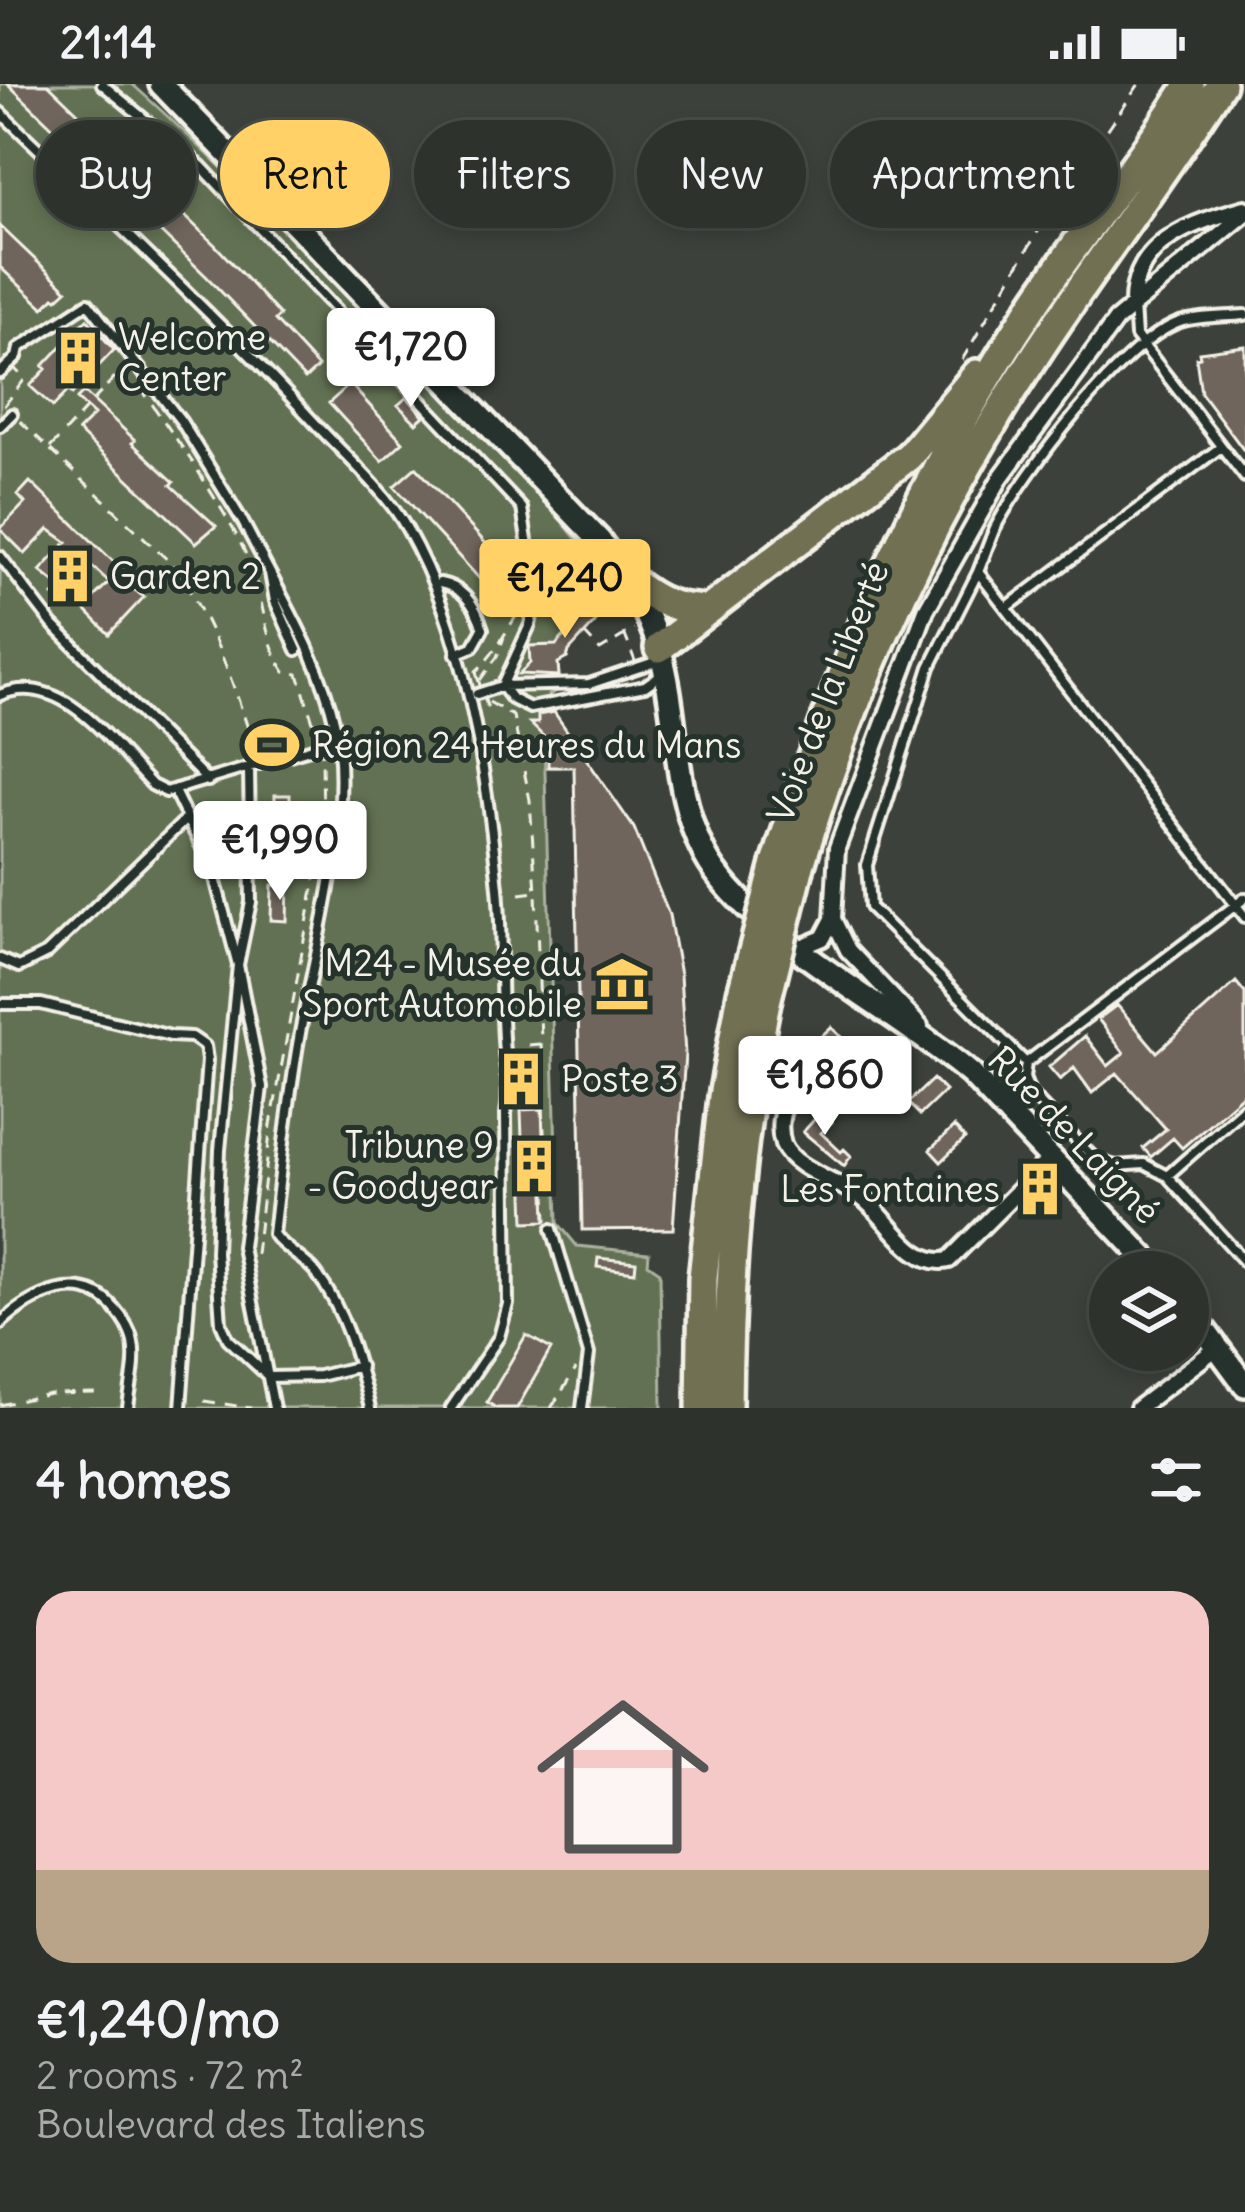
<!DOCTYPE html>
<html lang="en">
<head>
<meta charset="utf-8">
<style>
  :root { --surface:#2d322c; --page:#353a34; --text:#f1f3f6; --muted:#a7aaa9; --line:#484d48; --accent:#ffd166 }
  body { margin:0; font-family:Delius,sans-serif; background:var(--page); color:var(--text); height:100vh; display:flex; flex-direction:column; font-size:45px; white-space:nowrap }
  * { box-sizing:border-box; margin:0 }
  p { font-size:39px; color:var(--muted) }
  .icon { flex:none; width:66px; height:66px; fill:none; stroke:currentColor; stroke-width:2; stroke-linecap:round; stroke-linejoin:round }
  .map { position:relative; height:1324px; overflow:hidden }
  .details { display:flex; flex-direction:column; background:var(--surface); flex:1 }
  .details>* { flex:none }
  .guide { position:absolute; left:36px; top:36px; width:1173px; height:108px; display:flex; gap:24px }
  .tools { position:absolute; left:1089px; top:1167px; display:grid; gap:24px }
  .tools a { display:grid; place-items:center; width:120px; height:120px; border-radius:50%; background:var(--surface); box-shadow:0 6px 18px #0003,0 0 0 3px var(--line); font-size:60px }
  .price { position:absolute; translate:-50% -102px; padding:0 27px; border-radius:12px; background:#fff; color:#222; font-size:39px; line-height:78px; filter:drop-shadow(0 3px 6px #0008) }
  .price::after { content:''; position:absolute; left:50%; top:72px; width:36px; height:27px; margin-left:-18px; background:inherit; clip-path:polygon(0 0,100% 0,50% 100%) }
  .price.selected { background:var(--accent); color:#111 }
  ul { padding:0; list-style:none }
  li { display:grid; align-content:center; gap:24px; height:636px; padding:0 36px }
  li+li { border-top:3px solid var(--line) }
  li span { display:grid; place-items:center; height:372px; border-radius:36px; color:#555 }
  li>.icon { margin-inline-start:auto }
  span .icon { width:216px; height:216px; fill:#fffc; stroke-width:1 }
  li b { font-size:51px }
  h2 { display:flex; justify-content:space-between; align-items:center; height:144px; padding:0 36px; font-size:51px }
  .pill { padding:0 42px; border-radius:54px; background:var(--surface); box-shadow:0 6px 18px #0003,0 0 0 3px var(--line); font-size:42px; line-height:108px }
  .pill.selected { background:var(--accent); color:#111 }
  .status { display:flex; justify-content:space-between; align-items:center; height:84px; padding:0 60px; background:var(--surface); direction:ltr }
  .status svg { height:33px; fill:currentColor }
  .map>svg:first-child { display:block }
  .green { fill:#627153; stroke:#abb19e; stroke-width:3 }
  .building { fill:#70655b; stroke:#f4f1e8; stroke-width:3 }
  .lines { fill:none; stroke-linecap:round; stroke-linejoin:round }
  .lane-casing { stroke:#f4f1e8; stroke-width:16 }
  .street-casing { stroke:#f4f1e8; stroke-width:22 }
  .secondary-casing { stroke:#f4f1e8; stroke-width:30 }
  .highway-casing { stroke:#f4f1e8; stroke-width:36 }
  .path { stroke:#f4f1e8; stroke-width:3; stroke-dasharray:12 9; stroke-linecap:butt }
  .lane { stroke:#26332d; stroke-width:8 }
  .street { stroke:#26332d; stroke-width:14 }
  .secondary { stroke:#26332d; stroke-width:21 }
  .highway { stroke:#716f52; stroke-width:27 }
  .highway-bridge-casing { stroke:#f4f1e8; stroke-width:36; stroke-linecap:butt }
  .path-bridge { stroke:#f4f1e8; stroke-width:3; stroke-dasharray:12 9; stroke-linecap:butt }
  .highway-bridge { stroke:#716f52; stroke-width:27 }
  .labels { text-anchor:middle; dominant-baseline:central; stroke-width:10; stroke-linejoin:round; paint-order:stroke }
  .poi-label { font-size:36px; fill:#f4f1e8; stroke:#26332d; text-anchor:start }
  .street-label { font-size:36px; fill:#f4f1e8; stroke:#26332d }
</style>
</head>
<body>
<div class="status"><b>21:14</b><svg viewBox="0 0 49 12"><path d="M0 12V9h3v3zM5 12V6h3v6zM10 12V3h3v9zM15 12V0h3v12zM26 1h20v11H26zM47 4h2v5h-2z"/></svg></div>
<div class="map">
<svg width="1245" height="1324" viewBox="0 0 1245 1324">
  <rect width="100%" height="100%" fill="#3c423b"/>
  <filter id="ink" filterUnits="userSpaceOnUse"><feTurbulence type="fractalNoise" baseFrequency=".00833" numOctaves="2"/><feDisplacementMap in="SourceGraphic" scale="24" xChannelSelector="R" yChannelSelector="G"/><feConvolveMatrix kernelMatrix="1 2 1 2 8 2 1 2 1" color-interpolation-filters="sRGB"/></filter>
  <g filter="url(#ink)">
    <path class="green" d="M0 0H132C242 98 342 207 444 313 495 366 588 451 614 518L569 566 567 574 558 573 559 596 549 597V604L556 607 549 611 556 617 549 620 556 626 549 632 550 639H560L559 683H548L552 658 544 655 558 1139 577 1162 649 1169 648 1180 660 1188 662 1324H0Z"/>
    <path class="building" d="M8 0H48L215 161 280 231 275 236 318 283 305 295 207 193Z
      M0 142 67 206 57 215 54 213 44 224 0 183Z
      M87 235 114 266 72 310 69 306 53 323 30 302 46 285 43 282Z
      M1245 262V368L1201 309 1196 274 1200 273 1199 268Z
      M350 300 403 358 382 377 329 319Z
      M84 308 135 356 132 359 174 398 171 401 216 442 196 459 78 347 94 331 77 315Z
      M407 313 424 332 416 339 398 321Z
      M416 383 520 497 499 516 394 402Z
      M30 398 139 502 135 506 144 513 109 550 83 524 109 498 93 483 60 517 53 511 60 503 40 487 67 458 49 445 25 470 0 445 25 419 18 411Z
      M608 504 614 518 569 567 567 574 558 579 559 592 519 590 530 579 529 562 556 561Z
      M554 628 634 744 669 831 680 891 685 970 673 1145 582 1146 574 683H548V657L530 639H538V631Z
      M275 711H290L288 779 273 778Z
      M272 801H288L287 837 271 836Z
      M1236 898 1245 909V1009L1182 1064 1173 1054 1151 1073 1143 1064 1166 1045 1117 989 1092 1009 1074 984 1060 996 1049 983 1085 952 1108 982 1124 969 1098 935 1117 921 1157 968Z
      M831 943 846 958 827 976 836 985 826 994 800 975 808 957 814 959Z
      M933 995 945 1007 920 1031 908 1019Z
      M542 1025 546 1137 525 1138 521 1026Z
      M822 1027 832 1038 821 1049 841 1068 844 1065 851 1072 844 1082 803 1048Z
      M954 1043 965 1055 941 1078 930 1066Z
      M598 1174 636 1178 635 1188 597 1183Z
      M526 1251 551 1265 517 1324H496L487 1318Z"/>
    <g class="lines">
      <defs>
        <path id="lane" d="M102 0 201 82 522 424 536 514 530 541 502 602 589 600 661 576
          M0 28C105 129 212 228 311 335 342 369 384 404 407 445 467 552 486 683 498 804 503 858 499 913 504 968 506 990 510 1007 506 1030L508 1220 499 1253 451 1324
          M1134 221 1136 252 1245 393
          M1245 231C1225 233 1199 232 1180 238 1123 258 1023 390 995 444 989 458 984 473 978 488L1245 833
          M0 289 17 273 19 264 88 219 181 337 243 438 270 489 275 517 297 566
          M0 342 12 330
          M0 472 53 541 208 697
          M978 488 930 583 867 781 870 823 1026 979 1245 814
          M270 489C296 538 323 587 335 641 355 725 316 862 300 949 288 1016 281 1083 273 1150 284 1166 304 1173 316 1189 346 1228 358 1277 370 1324
          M440 499C464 503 476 522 483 545L473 563 456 570
          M1006 524 1221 363
          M477 610 502 602 512 615 530 624 645 602 663 589
          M0 611C62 585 114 662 152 701L166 708 316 663
          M249 685 251 818 238 881 262 1003 242 1163 274 1324
          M174 707 213 787 238 881 220 1066 216 1168 221 1239 228 1255 270 1294
          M0 875 19 883 47 869 187 734
          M0 920H41L171 952 192 953 205 962 207 976 181 1324
          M1026 979 1024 994 1030 1009 1096 1076 1115 1082 1144 1080 1167 1092 1245 1178
          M1167 1092 1245 1023
          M552 1145 589 1270 582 1324
          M0 1240C31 1211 82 1185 115 1225 123 1234 131 1246 133 1258 137 1279 130 1303 128 1324
          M269 1293 319 1292 360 1282"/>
        <path id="street" d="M1133 219C1133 157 1195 138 1245 124
          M799 864 823 854 833 835
          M920 942 848 866 833 835 837 764 926 526 1001 393 1116 236 1245 130
          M822 1015 800 1011 789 1014C780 1027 778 1045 783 1060 793 1085 839 1097 861 1113 888 1132 912 1185 949 1176L1050 1075
          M1138 1324 1218 1263"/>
        <path id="secondary" d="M161 0 599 456C625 490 648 524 660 567 679 633 672 709 705 771 747 850 899 928 971 990L1158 1188
          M1188 1224 1245 1301"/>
        <path id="highway" d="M632 498C658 519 675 525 709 526
          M659 564 909 372 977 290
          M776 780C839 582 920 390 1036 217 1086 143 1143 75 1190 0
          M799 785C852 604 931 430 1035 272 1095 180 1162 93 1221 0
          M701 1324 703 1194 723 1013 742 909
          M727 1324C728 1188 739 1056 765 922"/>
      </defs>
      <use href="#lane" class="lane-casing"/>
      <use href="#street" class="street-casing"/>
      <use href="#secondary" class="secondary-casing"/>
      <use href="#highway" class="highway-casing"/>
      <path class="path" d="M962 276 1043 139 1139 0
        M140 303 193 379
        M4 322 25 295 15 285
        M20 337 173 481C213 537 235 604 256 669
        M50 364 124 283
        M198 387C218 420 240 452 253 488 265 522 264 557 285 588L298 590 318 654
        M543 518 578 537
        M584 549 600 566 634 545
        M624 549 635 577
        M477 592 476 587C495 571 508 542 524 521
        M480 596 497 573 504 553
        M489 618 513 632 530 716 536 808 547 1137
        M492 668 531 659
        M520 810 535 808
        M528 961 540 960
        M256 1170 271 1041 323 750 322 669
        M204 1317 251 1324
        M0 1321 50 1310 100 1309
        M551 1324 576 1285"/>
      <use href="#lane" class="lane"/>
      <use href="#street" class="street"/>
      <use href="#secondary" class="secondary"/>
      <use href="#highway" class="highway"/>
      <defs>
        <path id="highway-bridge" d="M742 909 776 780
          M765 922 799 785"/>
      </defs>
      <use href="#highway-bridge" class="highway-bridge-casing"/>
      <path class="path-bridge" d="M477 592 490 631"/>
      <use href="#highway-bridge" class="highway-bridge"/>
    </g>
  </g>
  <defs>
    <symbol id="building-bare" viewBox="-9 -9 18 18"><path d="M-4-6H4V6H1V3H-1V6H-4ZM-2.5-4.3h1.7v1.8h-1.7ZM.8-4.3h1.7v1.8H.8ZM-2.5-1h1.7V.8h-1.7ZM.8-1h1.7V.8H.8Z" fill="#ffd166" stroke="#26332d" stroke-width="2.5" paint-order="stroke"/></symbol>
    <symbol id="stadium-bare" viewBox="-9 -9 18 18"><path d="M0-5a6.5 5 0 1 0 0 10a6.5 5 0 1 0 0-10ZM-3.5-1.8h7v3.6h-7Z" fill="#ffd166" stroke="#26332d" stroke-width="2.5" paint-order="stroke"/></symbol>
    <symbol id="museum-bare" viewBox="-9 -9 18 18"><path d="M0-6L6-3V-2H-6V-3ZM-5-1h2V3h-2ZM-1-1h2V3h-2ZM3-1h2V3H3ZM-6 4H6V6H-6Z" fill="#ffd166" stroke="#26332d" stroke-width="2.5" paint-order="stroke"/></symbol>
  </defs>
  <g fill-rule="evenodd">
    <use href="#building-bare" x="40" y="236" width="76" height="76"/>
    <use href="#building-bare" x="32" y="454" width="76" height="76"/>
    <use href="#stadium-bare" x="234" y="623" width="76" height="76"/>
    <use href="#museum-bare" x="584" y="862" width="76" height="76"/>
    <use href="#building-bare" x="483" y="957" width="76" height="76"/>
    <use href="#building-bare" x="496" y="1044" width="76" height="76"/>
    <use href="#building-bare" x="1002" y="1067" width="76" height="76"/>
  </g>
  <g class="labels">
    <g class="poi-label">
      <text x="118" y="253">Welcome<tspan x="118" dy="41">Center</tspan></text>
      <text x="110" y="492">Garden 2</text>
      <text x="312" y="661">Région 24 Heures du Mans</text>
      <text x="582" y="879" text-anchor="end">M24 - Musée du<tspan x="582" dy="41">Sport Automobile</tspan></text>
      <text x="561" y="995">Poste 3</text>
      <text x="494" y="1061" text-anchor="end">Tribune 9<tspan x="494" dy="41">- Goodyear</tspan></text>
      <text x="1000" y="1105" text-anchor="end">Les Fontaines</text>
    </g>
    <g class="street-label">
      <text transform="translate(828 608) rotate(-69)">Voie de la Liberté</text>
      <text transform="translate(1074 1051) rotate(46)">Rue de Laigné</text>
    </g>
  </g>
</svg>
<div class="tools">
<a><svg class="icon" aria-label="layers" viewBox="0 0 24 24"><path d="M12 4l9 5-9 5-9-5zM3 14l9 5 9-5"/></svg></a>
</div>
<b class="price" style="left:411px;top:326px">€1,720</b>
<b class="price selected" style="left:565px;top:557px">€1,240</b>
<b class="price" style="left:280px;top:819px">€1,990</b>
<b class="price" style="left:825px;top:1054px">€1,860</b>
<div class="guide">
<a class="pill">Buy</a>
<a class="pill selected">Rent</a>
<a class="pill">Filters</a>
<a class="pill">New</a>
<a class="pill">Apartment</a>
</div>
</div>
<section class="details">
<h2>4 homes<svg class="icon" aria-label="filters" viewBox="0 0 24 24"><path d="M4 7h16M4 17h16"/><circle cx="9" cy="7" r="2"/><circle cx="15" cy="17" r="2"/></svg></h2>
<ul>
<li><span style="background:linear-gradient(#f6c9c9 75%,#b9a48a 0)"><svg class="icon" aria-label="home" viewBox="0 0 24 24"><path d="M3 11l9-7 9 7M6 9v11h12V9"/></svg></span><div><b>€1,240/mo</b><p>2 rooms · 72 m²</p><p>Boulevard des Italiens</p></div></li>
</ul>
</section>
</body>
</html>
